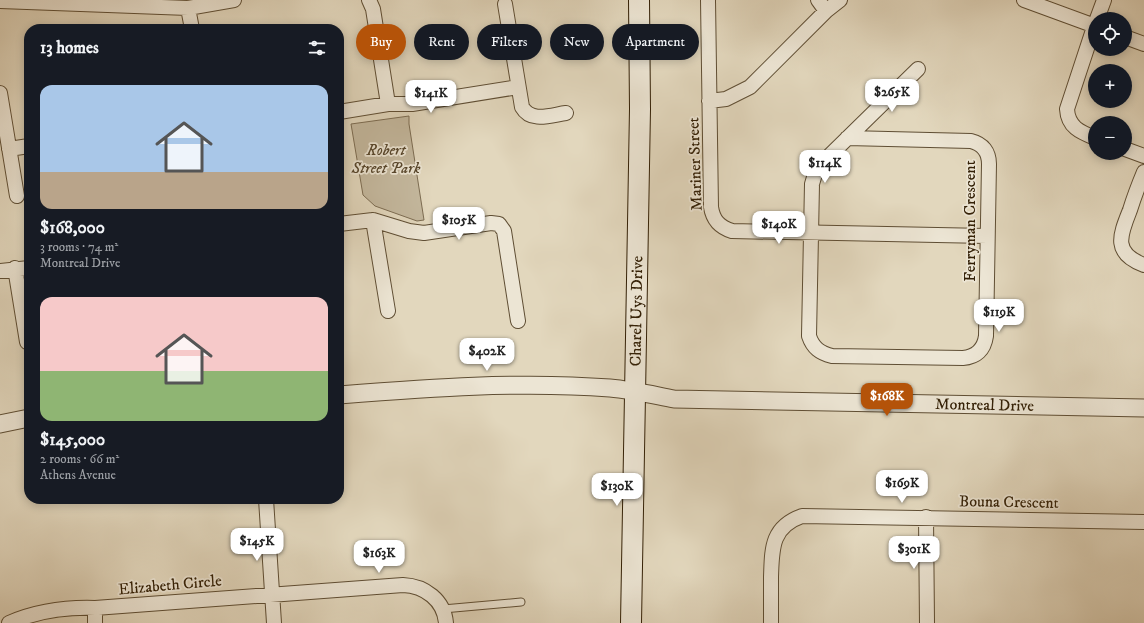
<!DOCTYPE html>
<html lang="en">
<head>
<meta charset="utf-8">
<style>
  :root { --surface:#171b24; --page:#20242c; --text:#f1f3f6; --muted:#9ea1a6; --accent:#b45309 }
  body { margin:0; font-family:"IM FELL DW Pica",serif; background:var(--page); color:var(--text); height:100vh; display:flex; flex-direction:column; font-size:15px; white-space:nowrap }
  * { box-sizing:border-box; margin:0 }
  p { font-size:13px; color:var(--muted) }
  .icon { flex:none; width:22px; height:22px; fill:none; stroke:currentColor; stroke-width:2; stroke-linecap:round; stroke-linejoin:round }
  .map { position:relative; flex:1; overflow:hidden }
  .sheet { position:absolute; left:24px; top:24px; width:320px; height:480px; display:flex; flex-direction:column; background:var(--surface); border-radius:16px; box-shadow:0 2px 10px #0003 }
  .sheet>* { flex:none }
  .top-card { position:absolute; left:356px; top:24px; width:380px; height:36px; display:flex; gap:8px }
  .tools { position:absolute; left:1088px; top:12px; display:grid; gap:8px }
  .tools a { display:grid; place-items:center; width:44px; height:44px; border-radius:50%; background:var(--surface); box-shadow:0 2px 10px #0003; font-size:20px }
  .price { position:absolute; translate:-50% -34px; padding:0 9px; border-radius:8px; background:#fff; color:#222; font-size:13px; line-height:26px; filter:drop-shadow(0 1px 2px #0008) }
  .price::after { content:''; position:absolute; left:50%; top:24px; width:12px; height:9px; margin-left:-6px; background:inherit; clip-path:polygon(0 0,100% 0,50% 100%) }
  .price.active { background:var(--accent); color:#fff }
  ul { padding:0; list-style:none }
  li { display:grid; align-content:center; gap:8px; height:212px; padding:0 16px }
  li span { display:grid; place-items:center; height:124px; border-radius:12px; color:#555 }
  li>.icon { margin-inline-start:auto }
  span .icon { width:72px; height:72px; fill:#fffc; stroke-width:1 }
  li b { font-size:17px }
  h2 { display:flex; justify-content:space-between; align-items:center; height:48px; padding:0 16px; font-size:17px }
  .chip { padding:0 14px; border-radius:18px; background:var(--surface); box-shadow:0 2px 10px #0003; font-size:14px; line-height:36px }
  .chip.active { background:var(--accent); color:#fff }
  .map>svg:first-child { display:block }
  .green { fill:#c4b89e; stroke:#7c6c52 }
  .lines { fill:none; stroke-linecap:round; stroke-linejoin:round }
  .service-casing { stroke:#5f4e34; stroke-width:9 }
  .minor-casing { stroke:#5f4e34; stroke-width:16 }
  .tertiary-casing { stroke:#5f4e34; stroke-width:19 }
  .secondary-casing { stroke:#332006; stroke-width:22 }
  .service { stroke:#ece5d4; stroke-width:7 }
  .minor { stroke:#ece5d4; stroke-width:14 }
  .tertiary { stroke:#ece5d4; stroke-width:17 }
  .secondary { stroke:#ece5d4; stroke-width:20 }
  .labels { text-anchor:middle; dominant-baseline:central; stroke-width:3.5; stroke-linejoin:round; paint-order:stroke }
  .park-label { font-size:16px; font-style:italic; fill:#57462c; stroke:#ece5d4 }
  .street-label { font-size:16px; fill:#332006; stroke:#ece5d4 }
</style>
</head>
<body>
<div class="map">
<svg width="1144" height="623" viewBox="0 0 1144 623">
  <rect width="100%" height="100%" fill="#e2d7bd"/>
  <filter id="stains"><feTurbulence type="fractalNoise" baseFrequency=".005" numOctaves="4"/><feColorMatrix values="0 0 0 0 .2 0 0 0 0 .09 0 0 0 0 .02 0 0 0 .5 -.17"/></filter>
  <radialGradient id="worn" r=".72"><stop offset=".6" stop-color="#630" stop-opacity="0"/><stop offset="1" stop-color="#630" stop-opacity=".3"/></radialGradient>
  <path class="green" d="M409 116V124L424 220 417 221 375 206 363 195 351 124Z"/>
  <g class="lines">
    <defs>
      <path id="service" d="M443 609 521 602"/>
      <path id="minor" d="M369 0 373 9 388 104
        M708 0 711 207C713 220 719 227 732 231L987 236
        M818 0 826 11
        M1024 0 1095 26
        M0 1 188 8 234 0
        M505 4 522 107C531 123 551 115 566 113
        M188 8 192 29
        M1097 19 1104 0
        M1095 24 1067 109C1068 127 1080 132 1095 138
        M1125 37 1144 44
        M0 93 17 196
        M709 101 726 99 750 87 826 11 840 0
        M339 112 388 104H412L518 87
        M847 138 971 141C983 144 989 152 989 164L986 336C984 350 976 357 963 358L832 356C820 353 813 348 809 336L812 184 815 174 821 164 918 69
        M9 149 29 146
        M1125 149 1144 156
        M1144 172C1139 184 1134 197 1130 210 1120 235 1112 253 1144 265
        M373 220 388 311
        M339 224 373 220 409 231 424 233 491 223 499 224 504 231 518 321
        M15 268 27 342
        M0 271 29 268
        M266 499 274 623
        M926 517 927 623
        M95 608V623
        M9 623C37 611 64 607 95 608L403 585C425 586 444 600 446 623
        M771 623C771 608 771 592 771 577 772 549 771 527 802 516L1144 522"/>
      <g id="tertiary">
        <path id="s1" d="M339 395C429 388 520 381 610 388 632 390 653 395 674 399L1144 408"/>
        <path d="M0 424 29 418"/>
      </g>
      <g id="secondary">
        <path id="s2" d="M631 623 640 109 639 0"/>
      </g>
    </defs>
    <use href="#service" class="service-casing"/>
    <use href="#minor" class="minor-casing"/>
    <use href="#tertiary" class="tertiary-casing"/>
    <use href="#secondary" class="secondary-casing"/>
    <use href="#service" class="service"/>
    <use href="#minor" class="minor"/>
    <use href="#tertiary" class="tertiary"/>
    <use href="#secondary" class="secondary"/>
  </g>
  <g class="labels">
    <g class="park-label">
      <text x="386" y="150">Robert<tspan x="386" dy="18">Street Park</tspan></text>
    </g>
    <g class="street-label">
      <text transform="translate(695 164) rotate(-92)">Mariner Street</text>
      <text transform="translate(970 221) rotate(-90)">Ferryman Crescent</text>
      <text stroke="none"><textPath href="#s2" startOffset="312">Charel Uys Drive</textPath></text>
      <text stroke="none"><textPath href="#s1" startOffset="647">Montreal Drive</textPath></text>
      <text transform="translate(1009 502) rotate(1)">Bouna Crescent</text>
      <text transform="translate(170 585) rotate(-5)">Elizabeth Circle</text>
    </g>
  </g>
  <rect width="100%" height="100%" filter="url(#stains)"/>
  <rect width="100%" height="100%" fill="url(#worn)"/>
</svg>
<div class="tools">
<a><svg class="icon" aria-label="locate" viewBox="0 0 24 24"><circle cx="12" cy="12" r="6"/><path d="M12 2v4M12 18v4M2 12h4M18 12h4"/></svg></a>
<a>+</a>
<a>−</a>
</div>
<b class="price" style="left:892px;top:113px">$265K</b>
<b class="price" style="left:431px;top:114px">$141K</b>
<b class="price" style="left:825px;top:184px">$114K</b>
<b class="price" style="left:459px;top:241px">$105K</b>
<b class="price" style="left:779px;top:245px">$140K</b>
<b class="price" style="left:999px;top:333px">$119K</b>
<b class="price" style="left:487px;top:372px">$402K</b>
<b class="price active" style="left:887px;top:417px">$168K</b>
<b class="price" style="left:902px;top:504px">$169K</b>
<b class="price" style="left:617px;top:507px">$130K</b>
<b class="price" style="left:257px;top:562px">$145K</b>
<b class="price" style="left:914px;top:570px">$301K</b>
<b class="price" style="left:379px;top:574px">$163K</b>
<div class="top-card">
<a class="chip active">Buy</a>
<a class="chip">Rent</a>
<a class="chip">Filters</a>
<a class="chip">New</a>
<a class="chip">Apartment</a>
</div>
<section class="sheet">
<h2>13 homes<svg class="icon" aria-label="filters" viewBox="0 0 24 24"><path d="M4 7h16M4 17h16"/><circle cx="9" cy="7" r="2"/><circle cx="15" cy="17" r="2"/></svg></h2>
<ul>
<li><span style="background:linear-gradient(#a9c7e8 70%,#b9a48a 0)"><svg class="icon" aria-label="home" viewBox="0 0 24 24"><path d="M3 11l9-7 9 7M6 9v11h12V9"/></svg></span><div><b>$168,000</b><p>3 rooms · 74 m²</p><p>Montreal Drive</p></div></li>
<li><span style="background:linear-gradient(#f6c9c9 60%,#8fb573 0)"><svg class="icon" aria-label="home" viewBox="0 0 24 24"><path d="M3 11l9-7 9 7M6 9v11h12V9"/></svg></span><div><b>$145,000</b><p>2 rooms · 66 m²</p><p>Athens Avenue</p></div></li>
</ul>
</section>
</div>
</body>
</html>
